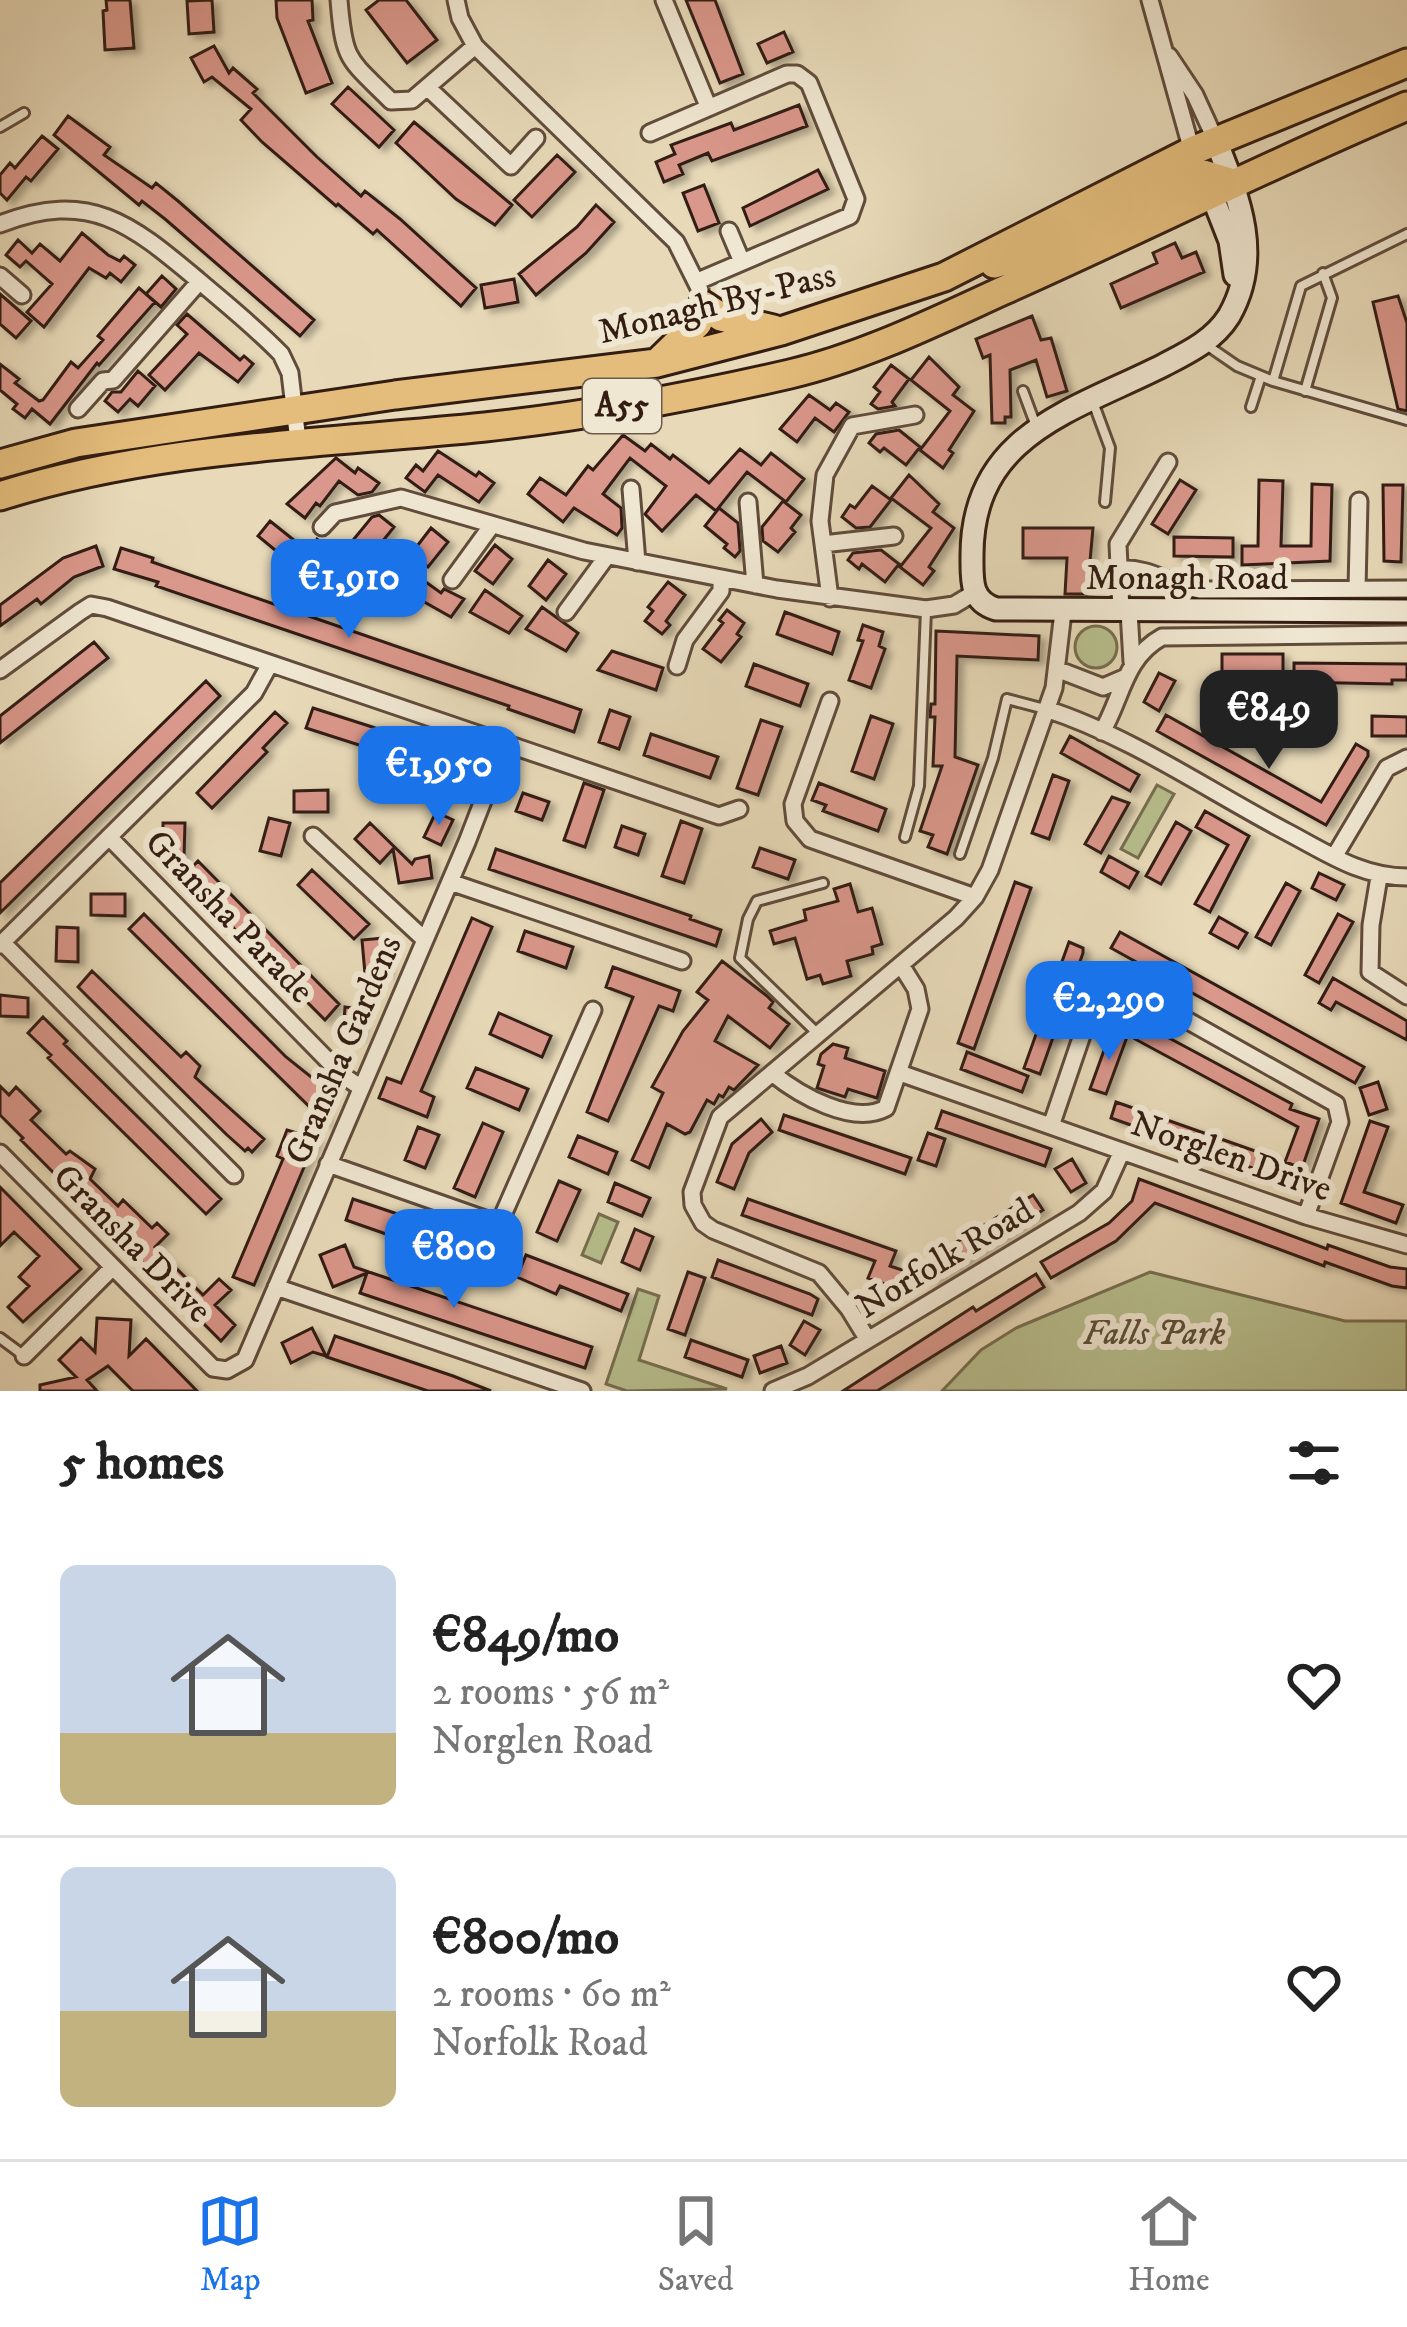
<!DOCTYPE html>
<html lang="en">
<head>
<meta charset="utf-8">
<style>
  :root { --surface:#fff; --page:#f6f6f6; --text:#222; --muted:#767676; --line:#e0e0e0; --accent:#1a73e8 }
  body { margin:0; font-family:"IM FELL DW Pica",serif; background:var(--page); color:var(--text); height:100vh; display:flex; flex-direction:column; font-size:45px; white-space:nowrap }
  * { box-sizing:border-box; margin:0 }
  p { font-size:39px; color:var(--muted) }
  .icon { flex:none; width:66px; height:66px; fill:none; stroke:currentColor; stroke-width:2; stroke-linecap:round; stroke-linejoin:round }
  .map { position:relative; height:1391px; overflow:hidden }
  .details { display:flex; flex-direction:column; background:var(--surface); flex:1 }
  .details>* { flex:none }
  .price { position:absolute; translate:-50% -102px; padding:0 27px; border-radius:24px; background:var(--accent); color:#fff; font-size:39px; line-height:78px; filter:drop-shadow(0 3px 6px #0008) }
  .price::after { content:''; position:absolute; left:50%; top:72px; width:36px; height:27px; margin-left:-18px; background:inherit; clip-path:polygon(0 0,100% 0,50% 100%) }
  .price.selected { background:#222; color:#fff }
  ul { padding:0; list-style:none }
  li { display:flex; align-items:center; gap:36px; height:300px; padding:0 60px }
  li+li { border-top:3px solid var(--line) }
  li span { display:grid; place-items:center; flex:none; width:336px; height:240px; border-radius:18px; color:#555 }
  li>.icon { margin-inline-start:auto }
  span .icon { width:144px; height:144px; fill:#fffc; stroke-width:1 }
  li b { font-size:51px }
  h2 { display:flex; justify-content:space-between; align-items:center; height:144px; padding:0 60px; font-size:51px }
  .dock { display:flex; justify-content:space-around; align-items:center; height:168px; border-top:3px solid var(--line); background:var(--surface); font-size:33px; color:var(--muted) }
  .dock a { display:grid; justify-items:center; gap:6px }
  .dock .selected { color:var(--accent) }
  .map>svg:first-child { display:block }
  .green { fill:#b8bf8e; stroke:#766e50; stroke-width:3 }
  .building { fill:#da978b; stroke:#331d12; stroke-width:3; filter:url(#shadow) }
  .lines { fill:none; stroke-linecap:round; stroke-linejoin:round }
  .lane-casing { stroke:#604c3c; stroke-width:14 }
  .street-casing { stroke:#604c3c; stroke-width:21 }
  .secondary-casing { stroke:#331d12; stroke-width:27 }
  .highway-casing { stroke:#331d12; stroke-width:33 }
  .lane { stroke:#f0e7d2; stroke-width:8 }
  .street { stroke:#f0e7d2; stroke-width:15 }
  .secondary { stroke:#f0e7d2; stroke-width:21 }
  .highway { stroke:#e4bd7c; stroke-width:27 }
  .labels { text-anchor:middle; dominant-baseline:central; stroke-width:12; stroke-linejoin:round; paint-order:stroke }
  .shield { fill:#f0e7d2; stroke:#6c5a4c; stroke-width:3 }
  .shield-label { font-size:33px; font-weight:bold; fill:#331d12 }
  .street-label { font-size:36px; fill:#331d12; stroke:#f0e7d2 }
  .park-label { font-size:36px; font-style:italic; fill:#5b4e37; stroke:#f0e7d2 }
</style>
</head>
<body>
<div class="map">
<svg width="1407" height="1391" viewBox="0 0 1407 1391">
  <defs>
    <filter id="shadow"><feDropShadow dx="6" dy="4" stdDeviation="3" flood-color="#0004"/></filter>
  </defs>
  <rect width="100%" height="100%" fill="#e8dab9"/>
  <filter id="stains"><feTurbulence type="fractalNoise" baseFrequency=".00167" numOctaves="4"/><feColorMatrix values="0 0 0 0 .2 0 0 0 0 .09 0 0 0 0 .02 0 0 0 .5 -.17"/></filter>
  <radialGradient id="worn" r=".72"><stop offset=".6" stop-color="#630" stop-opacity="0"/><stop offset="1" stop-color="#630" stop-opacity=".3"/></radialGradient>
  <path class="green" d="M1075 647a21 21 0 1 1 42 0a21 21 0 1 1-42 0Z
    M1157 785 1174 794 1138 858 1121 849Z
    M599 1214 618 1222 601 1263 582 1255Z
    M1150 1272 1345 1321H1407V1391H942L981 1350 1016 1328Z
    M638 1289 659 1296 639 1360 727 1389 627 1391 606 1384Z"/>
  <path class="building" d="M106 0H130L134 48 105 50 103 11 107 10Z
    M212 0 214 32 189 34 187 1Z
    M276 0H312L313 20 308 21 332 83 306 93 277 18Z
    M379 0H406L437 40 407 63 366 10Z
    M686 0H715L743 74 720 83Z
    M784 32 793 52 767 63 758 44Z
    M214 46 229 73 233 68 257 89 253 93 317 157 361 196 365 191 400 219 476 288 461 306 377 230 373 234 338 204 336 206 262 142 241 120 251 109 212 77 204 82 191 58Z
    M348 87 394 130 379 147 332 104Z
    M799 105 807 126 712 161 708 153 679 165 683 174 664 182 656 162 675 154 671 145 731 123 734 130Z
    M68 116 110 147 104 155 152 188 156 183 178 201 314 320 300 336 165 219 142 201 139 205 54 135Z
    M414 122 512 205 495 225 456 199 396 143Z
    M42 136 58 149 31 181 26 177 7 200 0 193V175L10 163 15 168Z
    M557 155 575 172 532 217 514 200Z
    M818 170 828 189 750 226 743 208Z
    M704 185 719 223 698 231 683 193Z
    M596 205 614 222 586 253 536 295 519 274 577 227Z
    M82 233 108 255 120 261 124 256 135 265 121 282 110 273 106 278 89 268 44 327 27 312 52 284 26 261 20 267 6 255 18 240 32 253 40 244 60 261Z
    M1175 243 1182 258 1196 252 1204 272 1121 308 1111 284 1157 263 1153 253Z
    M162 276 176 289 161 307 146 294Z
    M514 279 518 302 485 308 481 285Z
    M139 288 155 302 99 365 97 363 50 424 32 409 25 418 13 409 17 404 0 390V364L19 379 15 383 39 401 43 400 71 362 78 368 103 340 98 336Z
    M0 294 31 321 16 338 0 324Z
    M1398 296 1407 323V411L1398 409 1373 302Z
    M187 314 240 360 244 356 253 364 238 382 199 353 165 390 149 375 187 334 177 325Z
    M1032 316 1041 340 1051 338 1067 391 1047 397 1036 360 1010 370 1011 417H1005V423H992L990 355 983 358 976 339Z
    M929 357 959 387 953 395 974 411 949 450 953 453 943 468 920 450 950 411 911 380Z
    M891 365 909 379 892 402 895 406 878 409 871 404 880 392 874 387Z
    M138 371 155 386 138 406 130 399 118 412 105 401 112 392H121Z
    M809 395 830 410 836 403 849 412 834 432 815 418 797 442 780 429Z
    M899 430 920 447 906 465 884 448 880 452 869 443 876 434Z
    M623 435 645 451 651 444 670 459 673 455 709 483 740 449 761 465 771 453 804 479 786 502 747 472 716 511 696 495 662 531 645 514 666 486 630 458 603 494 621 508 622 528 617 535 574 508 563 522 528 494 540 478 566 495 588 466 593 470Z
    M438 451 476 476 479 472 494 483 479 502 438 475 425 492 406 478 416 465 423 471Z
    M336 458 355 473 358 468 379 483 372 492 358 495 339 481 320 506 316 503 305 518 287 504Z
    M909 475 939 504 933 512 954 528 929 567 934 571 923 585 900 567 931 528 891 498Z
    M1180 480 1196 490 1168 534 1152 524Z
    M1259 480 1283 481 1281 546H1311L1312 484 1332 485 1330 561 1242 565V546H1258Z
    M1383 485H1403L1401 562 1384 561Z
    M872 486 891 500 870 527 856 528 842 517 850 505 855 508Z
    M783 501 801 515 791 528 795 532 778 552 763 541 762 527Z
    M719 508 738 523 740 551 735 557 724 548 727 544 705 526Z
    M379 515 394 527 370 557 406 582 393 600 375 587 372 591 348 574 341 583 305 556 317 539 340 556 372 517Z
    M270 521 305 549 292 564 258 536Z
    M431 528 448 542 428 567 411 554Z
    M1023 528H1093L1087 594H1065L1067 558H1023Z
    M1174 537 1233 538V557L1174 556Z
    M495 545 512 559 493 584 475 571Z
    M96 546 103 566 74 577 41 604 37 599 0 626V605L63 558Z
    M121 548 153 558 152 562 581 710 574 732 508 709 509 706 156 586 158 582 114 569Z
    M881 550 899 564 885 582 862 564 859 569 848 560 853 553Z
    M548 560 566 574 546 600 529 586Z
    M423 580 441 593 444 589 464 599 451 617 412 595Z
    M668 582 685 595 666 621 670 625 662 634 645 621 653 611 648 607Z
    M485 590 522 616 509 633 470 612Z
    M542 607 578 633 566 651 526 629Z
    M727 610 744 623 737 634 741 637 721 662 703 649 723 623 719 620Z
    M785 612 839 632 832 654 777 634Z
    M863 625 883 632 879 646 885 649 871 688 849 680 863 641 858 640Z
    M936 631 1039 636 1038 660 957 656 955 757 978 765 947 854 928 847 933 835 920 831 942 766H933L935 717H930L931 704H935Z
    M94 642 108 658 0 743V716Z
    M612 651 663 668 656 690 598 670Z
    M1222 654H1283V674H1222Z
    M1294 663 1407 664V680H1392V684L1294 682Z
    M754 664 808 684 800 706 746 686Z
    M1159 673 1175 681 1159 711 1144 702Z
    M206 681 220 696 0 913V883Z
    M313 708 469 758 462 778 306 728Z
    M610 710 630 717 619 749 599 742Z
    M275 712 287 723 263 748 267 752 212 808 197 793Z
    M1166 715 1321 802 1356 744 1368 751V756L1326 825 1157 731Z
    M871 716 893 724 874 779 852 771Z
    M1372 716 1407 717V736H1372Z
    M761 720 782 727 758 795 737 788Z
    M651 734 718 757 710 778 644 755Z
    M1070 736 1139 775 1130 791 1061 753Z
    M1053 775 1069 781 1049 839 1032 833Z
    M584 783 604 790 585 847 564 840Z
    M819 783 886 809 878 831 823 811 826 805 812 800Z
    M328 790V812H294V791Z
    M523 793 549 802 542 820 516 811Z
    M1112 797 1129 803 1101 853 1085 844Z
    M1205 811 1249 836 1210 912 1195 904 1228 845 1196 827Z
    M436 812 453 820 441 845 424 837Z
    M269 818 290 823 281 856 260 851Z
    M681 821 702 829 684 883 662 876Z
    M1176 822 1191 831 1161 884 1146 876Z
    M163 823H185L184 857H163Z
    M370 823 412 864 415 859 429 856 432 878 399 883 393 849 380 863 355 839Z
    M622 826 645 834 638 855 615 847Z
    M760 848 795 860 788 879 753 867Z
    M496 849 691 916 690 919 721 930 716 946 489 869Z
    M1109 856 1138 872 1129 888 1101 872Z
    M198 861 339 1004 325 1020 183 877Z
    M312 870 369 924 354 939 298 885Z
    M1319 873 1344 885 1336 900 1312 888Z
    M1015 882 1031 888 974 1049 958 1043Z
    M1286 883 1300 891 1271 945 1256 937Z
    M850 884 858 912 872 908 882 944 872 947 873 954 847 961 851 976 823 984 820 975 807 979 795 938 774 944 770 931 806 920 804 910 838 901 834 889Z
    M91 894H125V916L91 915Z
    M144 914 286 1057 320 1084 325 1122 129 929Z
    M1338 914 1353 922 1319 983 1305 975Z
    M1219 917 1247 933 1238 948 1210 933Z
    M472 918 492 927 421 1091 434 1097 427 1117 379 1098 387 1078 401 1083Z
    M57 927 78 928V962L56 961Z
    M525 931 573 947 566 968 518 951Z
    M1120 932 1364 1067 1355 1083 1111 948Z
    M384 938 387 972 365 974 362 940Z
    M1069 942 1083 948V953L1040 1074 1024 1068Z
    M722 961 767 996 773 1002 769 1008 789 1024 770 1048 728 1016 715 1041 758 1065 734 1090 729 1087 723 1097 719 1095 714 1104 707 1100 690 1132 685 1134 667 1124 649 1168 632 1160 663 1093 652 1087 683 1031 708 1000 697 992Z
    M613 967 680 991 673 1011 659 1006 608 1121 587 1112 633 997 606 987Z
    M92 971 181 1057 186 1052 200 1066 195 1077 264 1139 252 1152 248 1148 245 1151 226 1134 78 987Z
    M1333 978 1407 1021V1040L1336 1002 1331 1010 1319 1003Z
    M0 995 28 998V1017L0 1016Z
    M345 1007 361 1009 359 1036 343 1035Z
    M499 1013 551 1036 542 1057 490 1034Z
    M43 1017 67 1041 64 1044 221 1199 206 1214 48 1058 51 1055 28 1033Z
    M1143 1024 1292 1104 1290 1109 1319 1119 1302 1168 1285 1162 1298 1127 1135 1039Z
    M1111 1031 1127 1037 1106 1094 1090 1089Z
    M833 1044 848 1048 845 1058 885 1071 877 1098 848 1089 845 1097 817 1088 824 1066 818 1064 821 1054Z
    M967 1052 1028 1076 1022 1092 961 1069Z
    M476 1068 528 1089 519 1110 467 1088Z
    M1378 1082 1387 1109 1369 1115 1360 1088Z
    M0 1086 9 1095 16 1087 40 1111 31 1120 66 1154 70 1151 95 1169 90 1179 118 1206 123 1200 152 1228 157 1223 168 1234 155 1247 203 1295 219 1279 231 1290 215 1305 235 1325 221 1341 21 1140 23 1138 0 1115Z
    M1116 1102 1278 1159 1272 1175 1111 1118Z
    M942 1111 1051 1149 1045 1166 936 1128Z
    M784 1115 911 1158 905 1174 779 1130Z
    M761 1119 772 1132 749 1153 734 1189 717 1182 732 1144Z
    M1370 1121 1388 1127 1364 1192 1403 1205 1396 1223 1341 1203Z
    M483 1123 503 1132 475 1197 454 1188Z
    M418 1127 439 1135 425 1168 405 1160Z
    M287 1130 316 1139 254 1285 233 1277 283 1159 277 1156Z
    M928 1133 945 1139 936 1166 918 1160Z
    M578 1136 617 1152 608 1174 569 1157Z
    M1072 1159 1086 1183 1071 1192 1055 1169Z
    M1139 1179 1327 1249 1328 1245 1390 1267 1407 1269V1288L1392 1286 1325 1262 1324 1266 1155 1203 1116 1241 1051 1278 1041 1262 1109 1223 1132 1201Z
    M559 1181 580 1190 557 1241 537 1232Z
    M615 1183 650 1198 642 1216 608 1202Z
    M0 1187 81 1269 23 1322 8 1307 29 1286 19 1277 39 1256 14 1232 0 1246Z
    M1033 1195 1043 1210 931 1280 921 1264Z
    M353 1199 460 1235 452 1257 346 1220Z
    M748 1199 896 1251 890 1266 905 1271 899 1289 868 1278 875 1261 742 1215Z
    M635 1229 653 1237 640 1270 622 1262Z
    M345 1245 354 1267 592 1347 585 1368 360 1293 367 1273 333 1287 320 1255Z
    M526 1255 628 1294 621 1311 560 1286 556 1294 517 1277Z
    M718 1260 810 1294 818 1299 812 1315 712 1277Z
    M688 1272 705 1278 685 1335 668 1329Z
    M1036 1274 1044 1287 877 1391H843L973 1307 976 1311Z
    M97 1318 131 1320 129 1356 146 1339 197 1391H133L108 1366 87 1380 97 1391H40V1385L76 1377 59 1360 81 1338 95 1352Z
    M804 1321 820 1330 805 1355 790 1345Z
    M312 1328 326 1356 313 1352 291 1363 282 1343Z
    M335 1336 453 1376 491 1391H428L327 1357Z
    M691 1340 748 1360 742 1377 685 1357Z
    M781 1346 787 1363 760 1373 754 1356Z"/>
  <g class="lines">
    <defs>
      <path id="lane" d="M0 127 24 113
        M1205 344 1237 366 1273 381 1301 286 1407 234
        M1273 381 1407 420
        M1023 391 1036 426
        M1305 391 1332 298 1323 273
        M1093 402 1110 448 1105 502
        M1251 407 1261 376
        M905 837 919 786 926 610
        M960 854 993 758 1007 699 1045 709
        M818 1034 740 958 748 919 757 901 823 883
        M499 1224 497 1257 513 1264
        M0 1338 23 1355"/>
      <path id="street" d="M339 0C344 62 348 58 391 101L412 100 475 46
        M456 0 460 18 475 46 676 242 700 290
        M664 0 708 106
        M1150 0 1192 151
        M1169 56 1195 95 1216 141
        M428 88 511 166 536 138
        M650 133 787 74H797L809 83 856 199 850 216 698 281
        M0 224C90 189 131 224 198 280 226 304 255 327 281 354L290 373 298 441
        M729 231 742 262
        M0 276 22 295
        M78 409 103 381 113 380 199 282
        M631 489 637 562
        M748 502 755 585
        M322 527 335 513 401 498 584 551 777 589 926 609 954 605 974 593
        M823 544 894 536
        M1118 569C1153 567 1168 585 1200 590L1407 589
        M452 580 492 525
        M1357 589 1359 501
        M830 598 820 521 825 475 852 426 915 415
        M1121 611 1118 544 1168 462
        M1129 611 1132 662
        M566 612 607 556
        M677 666 685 640 721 591V580
        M0 670 80 612 91 605 107 608 719 816 739 809
        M1059 670 1103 687 1124 678
        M830 701 793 804 795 821 810 839 975 897
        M1046 709C1130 736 1209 791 1287 832 1327 853 1361 877 1407 877
        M1102 732C1122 698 1124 658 1162 637L1407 634
        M313 836 424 939
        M109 837 342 1075 360 1087
        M1334 857 1387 768 1407 758
        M1379 877 1371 925 1370 972 1407 996
        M450 882 682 961
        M2 942 234 1175
        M0 945 254 693 270 664
        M772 1073C799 1095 853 1126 886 1108L920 1009 916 989 901 965
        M900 1073 1306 1216 1407 1245
        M1051 1126 1094 1000 1105 987 1126 986 1336 1104 1340 1122 1306 1216
        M0 1153 213 1368 227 1370 245 1360 467 842 505 744
        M328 1164 499 1224 593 1010
        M276 1287 582 1391
        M868 1340 849 1309 819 1273 713 1230 703 1223 693 1205 692 1192 720 1117 956 918 975 897 990 870 1054 688 1063 612
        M24 1356 112 1268
        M773 1391 808 1376 1079 1213 1104 1191 1122 1151"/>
      <path id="secondary" d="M1216 141C1239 198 1263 257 1229 316 1214 340 1189 352 1164 365 1073 411 971 434 972 557 972 580 970 601 996 609L1407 611
        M1208 185 1230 241 1235 275"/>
      <path id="highway" d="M994 264 1032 253 1203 174 1233 183
        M660 360 698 323 703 305 721 317 773 329
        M0 464 76 443 395 395 657 363 781 331 944 277 1192 151 1407 63
        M0 496C158 446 321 444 485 427 587 416 690 397 790 374 863 357 934 322 1002 291 1137 231 1270 164 1407 106"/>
    </defs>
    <use href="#lane" class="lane-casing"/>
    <use href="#street" class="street-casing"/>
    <use href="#secondary" class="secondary-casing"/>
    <use href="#highway" class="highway-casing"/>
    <use href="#lane" class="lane"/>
    <use href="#street" class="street"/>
    <use href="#secondary" class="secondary"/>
    <use href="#highway" class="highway"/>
  </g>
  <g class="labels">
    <rect class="shield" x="583" y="379" width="78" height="54" rx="9"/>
    <g class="shield-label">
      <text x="622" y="406">A55</text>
    </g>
    <g class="street-label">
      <text transform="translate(717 304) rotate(-14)">Monagh By-Pass</text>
      <text x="1187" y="578">Monagh Road</text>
      <text transform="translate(229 917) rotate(46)">Gransha Parade</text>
      <text transform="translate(344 1050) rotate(-67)">Gransha Gardens</text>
      <text transform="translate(1231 1157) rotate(19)">Norglen Drive</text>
      <text transform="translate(132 1244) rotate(45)">Gransha Drive</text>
      <text transform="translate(945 1259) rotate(-31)">Norfolk Road</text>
    </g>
    <g class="park-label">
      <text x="1154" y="1333">Falls Park</text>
    </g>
  </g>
  <rect width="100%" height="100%" filter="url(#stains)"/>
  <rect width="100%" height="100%" fill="url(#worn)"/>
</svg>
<b class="price" style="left:349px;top:641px">€1,910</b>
<b class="price selected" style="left:1269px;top:772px">€849</b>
<b class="price" style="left:439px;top:828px">€1,950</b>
<b class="price" style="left:1109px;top:1063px">€2,290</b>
<b class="price" style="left:454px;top:1311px">€800</b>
</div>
<section class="details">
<h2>5 homes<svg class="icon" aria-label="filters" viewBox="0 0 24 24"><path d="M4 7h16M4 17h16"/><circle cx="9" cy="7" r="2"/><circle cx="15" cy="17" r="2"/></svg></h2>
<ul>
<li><span style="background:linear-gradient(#c9d6e8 70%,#c2b280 0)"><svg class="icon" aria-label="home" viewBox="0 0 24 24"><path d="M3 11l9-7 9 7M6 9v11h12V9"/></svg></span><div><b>€849/mo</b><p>2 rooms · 56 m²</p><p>Norglen Road</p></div><svg class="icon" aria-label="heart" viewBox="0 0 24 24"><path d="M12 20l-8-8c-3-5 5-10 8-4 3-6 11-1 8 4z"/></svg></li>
<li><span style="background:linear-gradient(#c9d6e8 60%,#c2b280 0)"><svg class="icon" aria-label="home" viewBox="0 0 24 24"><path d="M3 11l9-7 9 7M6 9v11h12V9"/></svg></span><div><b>€800/mo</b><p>2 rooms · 60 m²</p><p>Norfolk Road</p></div><svg class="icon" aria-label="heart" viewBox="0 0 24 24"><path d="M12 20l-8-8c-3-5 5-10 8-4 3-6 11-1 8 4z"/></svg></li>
</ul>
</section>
<nav class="dock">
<a class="selected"><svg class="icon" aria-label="map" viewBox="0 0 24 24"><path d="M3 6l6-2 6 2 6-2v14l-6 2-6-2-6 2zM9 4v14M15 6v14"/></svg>Map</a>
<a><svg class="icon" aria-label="saved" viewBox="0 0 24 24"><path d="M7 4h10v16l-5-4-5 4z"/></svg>Saved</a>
<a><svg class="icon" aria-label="home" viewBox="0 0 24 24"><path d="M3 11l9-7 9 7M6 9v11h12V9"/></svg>Home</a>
</nav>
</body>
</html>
